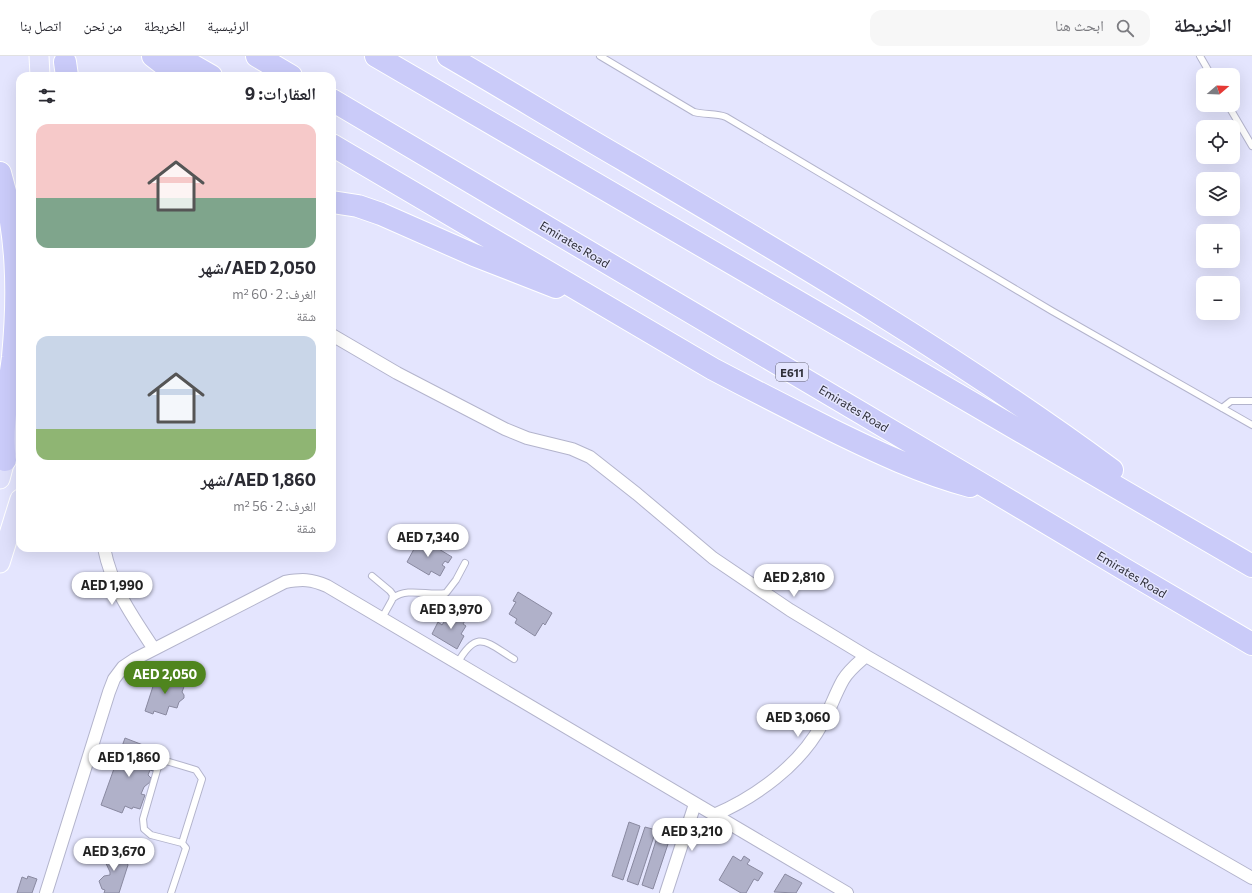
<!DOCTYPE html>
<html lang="ar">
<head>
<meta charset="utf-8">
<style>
  :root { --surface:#fff; --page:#f7f7f7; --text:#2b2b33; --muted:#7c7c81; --line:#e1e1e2; --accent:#4f851e }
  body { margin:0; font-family:Commissioner,"Noto Naskh Arabic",sans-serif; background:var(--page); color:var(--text); direction:rtl; height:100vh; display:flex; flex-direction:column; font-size:15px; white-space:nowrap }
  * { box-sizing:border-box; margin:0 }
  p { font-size:13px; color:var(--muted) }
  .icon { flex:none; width:22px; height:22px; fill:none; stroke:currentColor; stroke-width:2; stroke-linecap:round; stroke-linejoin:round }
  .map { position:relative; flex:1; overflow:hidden; direction:ltr }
  .panel { position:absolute; left:16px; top:16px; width:320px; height:480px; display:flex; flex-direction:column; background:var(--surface); border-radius:12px; box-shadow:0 4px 16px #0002; direction:rtl }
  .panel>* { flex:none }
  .needle { width:26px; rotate:71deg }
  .fabs { position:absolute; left:1196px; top:12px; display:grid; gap:8px }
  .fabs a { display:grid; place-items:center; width:44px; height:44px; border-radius:8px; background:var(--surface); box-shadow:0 4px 16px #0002; font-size:20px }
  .price { position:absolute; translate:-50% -34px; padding:0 9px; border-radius:14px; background:#fff; color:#222; font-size:13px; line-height:26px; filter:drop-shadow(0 1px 2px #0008) }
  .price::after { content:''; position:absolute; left:50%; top:24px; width:12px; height:9px; margin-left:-6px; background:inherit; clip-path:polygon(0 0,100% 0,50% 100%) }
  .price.current { background:var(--accent); color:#fff }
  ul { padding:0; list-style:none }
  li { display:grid; align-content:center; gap:8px; height:212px; padding:0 20px }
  li span { display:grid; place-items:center; height:124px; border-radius:12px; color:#555 }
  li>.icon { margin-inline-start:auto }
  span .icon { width:72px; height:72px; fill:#fffc; stroke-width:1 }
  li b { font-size:17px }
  h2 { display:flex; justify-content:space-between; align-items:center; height:48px; padding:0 20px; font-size:17px }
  header { display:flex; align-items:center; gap:24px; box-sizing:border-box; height:56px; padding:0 20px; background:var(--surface); border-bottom:1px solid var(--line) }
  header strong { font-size:19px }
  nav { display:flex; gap:22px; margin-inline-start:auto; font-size:14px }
  .search { width:280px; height:36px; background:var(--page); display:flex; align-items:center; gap:10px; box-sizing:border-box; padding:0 14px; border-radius:12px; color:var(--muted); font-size:15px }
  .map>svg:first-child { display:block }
  .building { fill:#b0b1c9; stroke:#8989a0 }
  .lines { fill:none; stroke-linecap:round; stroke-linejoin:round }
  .service-casing { stroke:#b3b4cc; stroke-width:8 }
  .minor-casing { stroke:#b3b4cc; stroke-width:14 }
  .primary-casing { stroke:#fff; stroke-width:21 }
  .motorway-casing { stroke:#fff; stroke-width:24 }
  .service { stroke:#fff; stroke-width:6 }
  .minor { stroke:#fff; stroke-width:12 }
  .primary { stroke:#dfe0fb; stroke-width:19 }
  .motorway { stroke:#cacbf9; stroke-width:22 }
  .labels { text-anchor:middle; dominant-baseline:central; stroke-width:3; stroke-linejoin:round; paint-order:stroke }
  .shield { fill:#e4e5fe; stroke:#646473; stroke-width:1 }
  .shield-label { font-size:11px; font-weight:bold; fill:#2d2d37 }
  .street-label { font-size:12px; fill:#2d2d37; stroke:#e4e5fe }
</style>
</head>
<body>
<header>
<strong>الخريطة</strong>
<div class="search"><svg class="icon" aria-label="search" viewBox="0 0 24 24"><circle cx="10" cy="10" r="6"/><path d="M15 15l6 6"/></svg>ابحث هنا</div>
<nav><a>الرئيسية</a><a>الخريطة</a><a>من نحن</a><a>اتصل بنا</a></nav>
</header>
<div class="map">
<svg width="1252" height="837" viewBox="0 0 1252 837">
  <rect width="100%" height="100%" fill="#e4e5fe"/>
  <path class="building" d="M419 481 452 501 448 507 445 505 442 509 445 511 440 520 431 515 429 519 407 506 414 493 412 492Z
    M518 536 552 557 545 569 543 567 535 580 515 567 517 563 509 558 516 546 513 545Z
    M455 557 466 563 463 568 466 570 461 578 464 580 457 593 432 578 438 566 442 569 448 560 451 562Z
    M157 618 185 628 182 636 184 639V642L179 646 177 652 169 650 166 659 154 655 153 658 145 655Z
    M125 682 143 689 142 693 148 695 147 698 157 702 153 715 150 714 148 719 151 722 150 726 144 731 141 738 145 739 140 753 133 751 132 753 125 750 122 757 101 749Z
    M629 766 640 770 623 824 612 820Z
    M645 771 656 774 638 829 627 825Z
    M659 775 671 779 653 833 642 829Z
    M120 792 128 809 119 837H104L105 834 102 833 99 825 104 820 110 819V816L103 801Z
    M733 800 741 805 744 800 750 804 747 808 763 817 758 825 754 823 746 837H741L719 824Z
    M785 818 802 827 796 837 774 836Z
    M28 820 37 823 32 837H17L22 821 27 823Z"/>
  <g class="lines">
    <defs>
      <path id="service" d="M600 0 694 56C705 59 716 57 726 61L1052 255 1252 369
        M1200 0 1211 19
        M1228 49 1252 90
        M1222 352 1231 345H1252
        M372 520 390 535 393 539 392 544 382 562
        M393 542C408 531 428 540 446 537L456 524 465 507
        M457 608C477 572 486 586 514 603
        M171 837 186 792 182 787 151 779 144 773 143 763 158 711 166 705 196 714 202 723 182 787"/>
      <path id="minor" d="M332 279 397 317 505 373 527 382 572 393 590 401 637 438 713 502 790 554 866 600 1252 822
        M104 492C112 532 132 560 154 593
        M714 759C756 741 800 709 822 668 830 654 835 638 843 624 849 614 858 607 866 600
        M46 837 109 636 114 623 123 611 135 603 285 526C302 523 311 523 327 530L847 837
        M666 837 695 748"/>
      <path id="primary" d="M39 0 40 20
        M0 423 5 404 20 333
        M0 507 20 443"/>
      <path id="motorway" d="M153 0 179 20
        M176 0 211 20
        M257 0 291 20
        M376 0 1252 510
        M448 0C507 34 565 70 624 104 790 202 957 300 1112 414
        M65 6 67 20
        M332 44 995 436 1124 513 1252 588
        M332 89 713 313C753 334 792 354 832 374 877 396 921 417 970 430
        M0 117C18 177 19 238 13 301 9 333 0 372 5 404
        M332 146 358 150 381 158 474 199 556 231"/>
    </defs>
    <use href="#service" class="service-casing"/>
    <use href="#minor" class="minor-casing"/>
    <use href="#primary" class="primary-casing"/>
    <use href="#motorway" class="motorway-casing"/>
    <use href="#service" class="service"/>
    <use href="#minor" class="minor"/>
    <use href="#primary" class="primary"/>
    <use href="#motorway" class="motorway"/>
  </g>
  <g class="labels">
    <rect class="shield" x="776" y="307" width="32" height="18" rx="3"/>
    <g class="shield-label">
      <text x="792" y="316">E611</text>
    </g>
    <g class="street-label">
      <text transform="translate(575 188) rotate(31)">Emirates Road</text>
      <text transform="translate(854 352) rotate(31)">Emirates Road</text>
      <text transform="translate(1132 518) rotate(31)">Emirates Road</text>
    </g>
  </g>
</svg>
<div class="fabs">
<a><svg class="needle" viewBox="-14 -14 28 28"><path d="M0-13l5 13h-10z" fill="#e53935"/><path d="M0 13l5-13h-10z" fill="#7c7c81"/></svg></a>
<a><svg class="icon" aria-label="locate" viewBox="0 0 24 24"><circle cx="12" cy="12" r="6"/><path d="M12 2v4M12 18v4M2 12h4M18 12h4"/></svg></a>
<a><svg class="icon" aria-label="layers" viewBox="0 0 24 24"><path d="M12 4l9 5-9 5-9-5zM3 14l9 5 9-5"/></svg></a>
<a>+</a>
<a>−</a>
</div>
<b class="price" style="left:428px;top:502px">AED 7,340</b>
<b class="price" style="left:794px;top:542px">AED 2,810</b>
<b class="price" style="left:112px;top:550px">AED 1,990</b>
<b class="price" style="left:451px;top:574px">AED 3,970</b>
<b class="price current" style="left:165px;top:639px">AED 2,050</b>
<b class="price" style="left:798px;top:682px">AED 3,060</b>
<b class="price" style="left:129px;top:722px">AED 1,860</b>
<b class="price" style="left:692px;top:796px">AED 3,210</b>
<b class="price" style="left:114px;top:816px">AED 3,670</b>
<section class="panel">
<h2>العقارات: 9<svg class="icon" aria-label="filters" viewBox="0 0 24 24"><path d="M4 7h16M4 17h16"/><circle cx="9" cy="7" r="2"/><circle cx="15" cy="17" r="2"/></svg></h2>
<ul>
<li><span style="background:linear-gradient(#f6c9c9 60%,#7fa58c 0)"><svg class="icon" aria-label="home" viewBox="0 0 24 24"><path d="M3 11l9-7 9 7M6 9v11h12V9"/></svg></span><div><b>AED 2,050/شهر</b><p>الغرف: 2 · 60 m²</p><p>شقة</p></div></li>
<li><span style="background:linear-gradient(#c9d6e8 75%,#8fb573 0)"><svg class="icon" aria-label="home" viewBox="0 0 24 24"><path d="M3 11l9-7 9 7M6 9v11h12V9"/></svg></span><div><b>AED 1,860/شهر</b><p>الغرف: 2 · 56 m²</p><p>شقة</p></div></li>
</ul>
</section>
</div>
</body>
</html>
